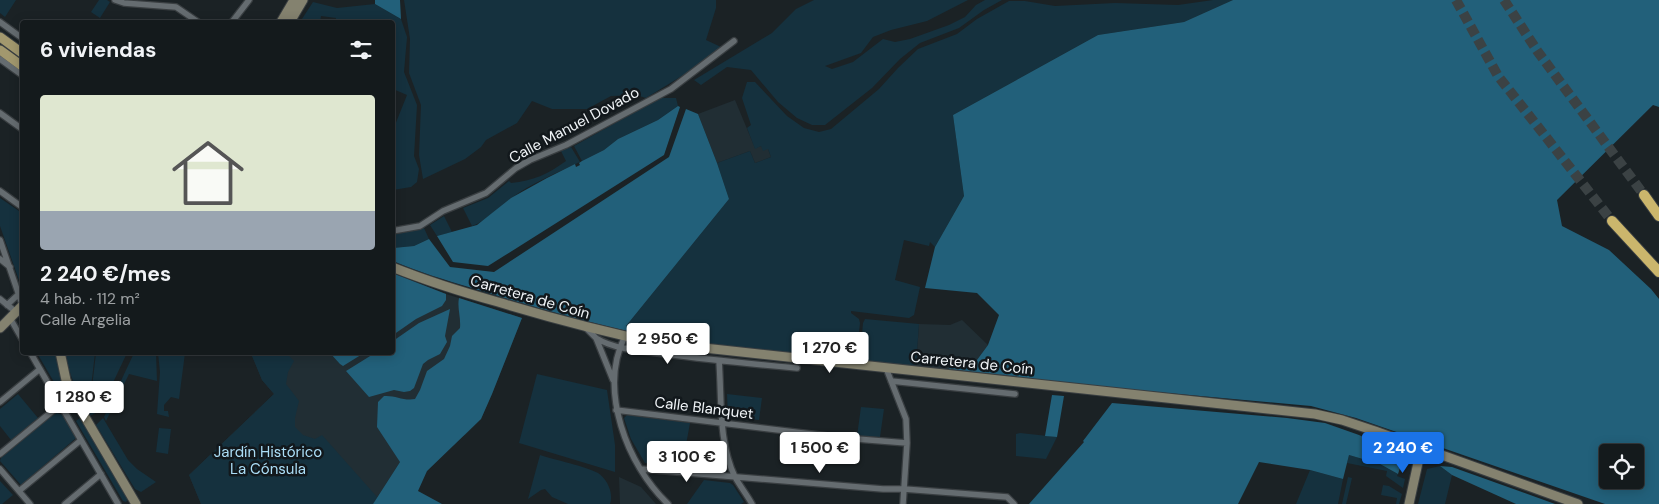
<!DOCTYPE html>
<html lang="es">
<head>
<meta charset="utf-8">
<style>
  :root { --surface:#141a1c; --page:#1d2325; --text:#f1f3f6; --muted:#9da1a3; --line:#33383b; --accent:#1a73e8 }
  body { margin:0; font-family:"DM Sans",sans-serif; background:var(--page); color:var(--text); height:100vh; display:flex; flex-direction:column; font-size:19px; white-space:nowrap }
  * { box-sizing:border-box; margin:0 }
  p { font-size:16px; color:var(--muted) }
  .icon { flex:none; width:28px; height:28px; fill:none; stroke:currentColor; stroke-width:2; stroke-linecap:round; stroke-linejoin:round }
  .map { position:relative; flex:1; overflow:hidden }
  .panel { position:absolute; left:20px; top:20px; width:375px; height:335px; display:flex; flex-direction:column; background:var(--surface); border-radius:5px; box-shadow:0 2px 12px #0003,0 0 0 1px var(--line) }
  .panel>* { flex:none }
  .controls { position:absolute; left:1599px; top:444px; display:grid; gap:10px }
  .controls a { display:grid; place-items:center; width:45px; height:45px; border-radius:5px; background:var(--surface); box-shadow:0 2px 12px #0003,0 0 0 1px var(--line); font-size:25px }
  .price { position:absolute; translate:-50% -42px; padding:0 11px; border-radius:5px; background:#fff; color:#222; font-size:16px; line-height:32px; filter:drop-shadow(0 1px 2px #0008) }
  .price::after { content:''; position:absolute; left:50%; top:30px; width:15px; height:11px; margin-left:-8px; background:inherit; clip-path:polygon(0 0,100% 0,50% 100%) }
  .price.selected { background:var(--accent); color:#fff }
  ul { padding:0; list-style:none }
  li { display:grid; align-content:center; gap:10px; height:265px; padding:0 20px }
  li+li { border-top:1px solid var(--line) }
  li span { display:grid; place-items:center; height:155px; border-radius:5px; color:#555 }
  li>.icon { margin-inline-start:auto }
  span .icon { width:90px; height:90px; fill:#fffc; stroke-width:1 }
  li b { font-size:21px }
  h2 { display:flex; justify-content:space-between; align-items:center; height:60px; padding:0 20px; font-size:21px }
  .map>svg:first-child { display:block }
  .built { fill:#212e34 }
  .green { fill:#15313e }
  .forest { fill:#22607a; fill-rule:evenodd }
  .lines { fill:none; stroke-linecap:round; stroke-linejoin:round }
  .highway-tunnel { stroke:#3b4244; stroke-width:10; stroke-dasharray:10 5; stroke-linecap:butt }
  .street-casing { stroke:#393e41; stroke-width:8 }
  .secondary-casing { stroke:#393e41; stroke-width:11 }
  .primary-casing { stroke:#393e41; stroke-width:11 }
  .highway-casing { stroke:#393e41; stroke-width:12 }
  .street { stroke:#656c70; stroke-width:5.5 }
  .secondary { stroke:#84826f; stroke-width:9 }
  .primary { stroke:#a2986e; stroke-width:9 }
  .highway { stroke:#cbb66c; stroke-width:10 }
  .labels { text-anchor:middle; dominant-baseline:central; stroke-width:5; stroke-linejoin:round; paint-order:stroke }
  .street-label { font-size:15px; fill:#f0f4f7; stroke:#12181c }
  .park-label { font-size:15px; fill:#abddf6; stroke:#12181c }
</style>
</head>
<body>
<div class="map">
<svg width="1659" height="504" viewBox="0 0 1659 504">
  <rect width="100%" height="100%" fill="#1b2225"/>
  <path class="built" d="M735 100 755 148 761 146 768 149 771 157 755 163 750 151 717 163 698 114Z
    M393 273 446 294 522 318 492 394 481 419 465 435 400 462 373 504H201L189 475 274 394 262 380 251 353 392 352Z
    M962 320 988 345 974 364 955 366 948 369 916 366 919 324 950 325Z
    M619 477 641 487 656 504H620Z"/>
  <path class="green" d="M0 0H16L5 17 0 13Z
    M99 0H107L110 2 100 18 91 12Z
    M404 0H716V8L706 40 721 47 685 74 646 98 636 95 611 96 587 109H552L532 101 517 123 486 140 481 147 465 159 423 179 419 155 421 105 409 73 410 39Z
    M814 0H968L927 21 891 30 873 37 861 53 825 66 832 69 853 62 883 39 895 42 910 39 949 25 965 17 976 5 985 0H1002L984 10 959 28 920 43 900 59 872 88 825 125H812L797 118 778 102 751 70 727 67 701 85 694 80 772 33 796 9Z
    M1213 0H1233L1184 22 1098 35 953 115 964 196 935 247 930 242 929 246 904 240 895 280 920 287 914 315 909 318 851 311V313L859 319 860 323 856 360 670 340 672 333H667L665 338 627 331 632 328 626 326 729 199 717 163 750 151 755 163 771 157 768 149 763 151 761 146 755 149 747 128 751 125 742 98 747 82H755L787 116 804 128 819 132 831 129 879 89 898 68 918 49 957 34 977 19 1009 1H1025L1055 6 1115 3 1178 5Z
    M313 2 337 8 375 4 401 19 407 37 404 72 417 105 414 156 419 169 417 182 411 187 393 190V130L407 95 393 89 392 22H335L336 18 321 16 320 22H300Z
    M660 98H676L678 106 658 120 618 139 604 150 582 161 574 146Z
    M571 147 580 162C557 173 531 183 510 199 498 207 487 221 472 226L463 208 488 198 509 181 511 183C533 181 548 174 566 161L561 151Z
    M0 198 22 213V284L20 283 0 226Z
    M444 216 452 232 437 236 430 225Z
    M424 228 429 239 414 246 393 248V235Z
    M865 319 919 324 916 366 862 361 860 357 863 323Z
    M37 353H55L61 378 73 411H71Z
    M65 353H95L90 396 99 411 90 416C79 395 69 376 65 353Z
    M96 353H127L100 410 91 396Z
    M134 353H156L157 381 129 374 106 421 104 417Z
    M158 353H185L179 399 171 397 164 405V411H168L169 417 157 414 160 372Z
    M258 353H286L294 361 288 372 286 384 299 401 295 418V427L303 435 315 439 322 435 377 497 373 504H201L189 475 274 394 262 380 252 356Z
    M537 374 607 390 615 445V472L519 443Z
    M18 394 38 418 11 440 0 426V409Z
    M727 394 762 398 759 420 728 416Z
    M861 407 884 409 880 437 857 436Z
    M57 413 63 415 76 438 21 485 0 461 1 458 53 415Z
    M627 415 690 423 686 445 667 443 665 465 645 463 631 439 624 418Z
    M80 418 129 498 126 502 123 501 76 421Z
    M103 418 128 460 137 469 156 482 141 492 135 489 96 425Z
    M159 428 171 429 168 454 156 452Z
    M1020 433 1057 437 1046 459 1016 456V434Z
    M695 446 720 449 724 469 721 470 693 468Z
    M540 455C555 460 585 466 598 473 607 479 614 493 610 504H568L552 497 545 489 541 490 528 499Z
    M1349 455 1380 464 1398 474 1397 476 1405 479 1403 488 1386 476 1387 471 1347 463Z
    M1440 466 1452 475 1445 504H1418L1427 469Z
    M1310 470 1343 479 1338 504H1296Z
    M1348 477 1352 478 1346 504H1342Z
    M704 480 730 483 733 485 744 502 741 504H687Z
    M0 481 13 495 2 504H0Z
    M1383 485 1389 486 1402 494 1399 504H1396L1397 498 1381 495Z"/>
  <path class="forest" d="M375 0H400L401 19 375 4Z
    M1233 0H1659V107L1653 105 1557 200 1562 226 1609 250 1651 289 1659 299V504H1605L1356 418 1311 406 1079 385 948 369 955 366 974 364 988 345 999 315 977 293 925 288 935 247 964 196 953 115 1098 35 1184 22ZM1608 452H1635V480H1608Z
    M678 106 680 107 664 155 488 266 453 262 437 236 477 225 511 198 547 178 575 164 576 167 580 165 579 163 582 161 604 150 618 139 658 120Z
    M686 109 698 114 717 163 729 199 626 326 632 327 627 331C575 319 524 304 472 288 445 280 419 272 393 261V248L414 246 429 239 450 267 494 272 669 157Z
    M392 273 446 294V300L442 306 416 319 393 335Z
    M459 298 522 318 492 394 481 419 427 471 418 491 442 504H373L400 462 377 427 378 402 384 396C395 395 403 401 415 399L420 390 427 371 444 359 450 346 452 336 460 328C461 317 457 308 459 298Z
    M450 309 445 336 447 342 440 354 428 360 423 364 414 388 410 391 404 392 394 390 369 397 346 371 375 353 392 352 393 341 419 323Z
    M330 353H364L343 366 340 364Z
    M1052 395 1064 396 1057 437 1045 436Z
    M1112 403 1287 418 1325 423 1359 435 1397 453 1405 470 1400 468 1398 474 1380 464 1349 455 1343 479 1310 470 1259 462 1238 504H1029L1084 442 1083 441Z
    M1440 466 1452 467 1555 504H1516L1452 475Z"/>
  <g class="lines">
    <path class="highway-tunnel" d="M1456 0 1498 76 1612 221
      M1504 0 1538 52 1644 195"/>
    <defs>
      <path id="street" d="M115 0 124 3 176 7 198 22
        M0 22 22 38
        M232 22 249 0
        M0 59 22 75
        M0 113 22 129
        M0 191 22 207
        M392 231 420 226 443 211 486 193 516 168 530 160 566 145 671 89 734 41
        M0 240 22 304
        M0 259 10 267
        M0 299 16 312
        M7 305 22 291
        M10 318 22 339
        M585 327 596 338 613 380
        M625 336C598 390 627 465 668 504
        M596 338C615 350 644 351 666 354 710 360 753 364 797 368
        M30 352 118 504
        M719 361C722 400 718 441 735 477 740 486 747 495 752 504
        M886 368 906 419 907 443 903 504
        M891 381 1015 394
        M0 402 40 369
        M616 410 844 438 907 443
        M0 454 61 404
        M0 469 30 504
        M641 469 883 489H904L1007 497 1014 504
        M19 491 81 440
        M65 504 101 474"/>
      <path id="secondary" d="M281 22 294 0
        M290 22 303 0
        M392 267C427 281 462 292 498 302 551 318 604 332 658 343L1315 414 1342 420 1375 431 1578 504
        M0 328 22 306
        M60 352 66 380 75 400 136 504
        M1409 504 1421 449"/>
      <path id="primary" d="M0 37 22 53
        M0 50 22 66"/>
      <path id="highway" d="M1644 195 1659 216
        M1612 221 1659 272"/>
    </defs>
    <use href="#street" class="street-casing"/>
    <use href="#secondary" class="secondary-casing"/>
    <use href="#primary" class="primary-casing"/>
    <use href="#highway" class="highway-casing"/>
    <use href="#street" class="street"/>
    <use href="#secondary" class="secondary"/>
    <use href="#primary" class="primary"/>
    <use href="#highway" class="highway"/>
  </g>
  <g class="labels">
    <g class="street-label">
      <text transform="translate(574 125) rotate(-28)">Calle Manuel Dovado</text>
      <text transform="translate(530 297) rotate(16)">Carretera de Coín</text>
      <text transform="translate(972 363) rotate(6)">Carretera de Coín</text>
      <text transform="translate(704 408) rotate(7)">Calle Blanquet</text>
    </g>
    <g class="park-label">
      <text x="268" y="452">Jardín Histórico<tspan x="268" dy="17">La Cónsula</tspan></text>
    </g>
  </g>
</svg>
<div class="controls">
<a><svg class="icon" aria-label="locate" viewBox="0 0 24 24"><circle cx="12" cy="12" r="6"/><path d="M12 2v4M12 18v4M2 12h4M18 12h4"/></svg></a>
</div>
<b class="price" style="left:668px;top:365px">2 950 €</b>
<b class="price" style="left:830px;top:374px">1 270 €</b>
<b class="price" style="left:84px;top:423px">1 280 €</b>
<b class="price" style="left:820px;top:474px">1 500 €</b>
<b class="price selected" style="left:1403px;top:474px">2 240 €</b>
<b class="price" style="left:687px;top:483px">3 100 €</b>
<section class="panel">
<h2>6 viviendas<svg class="icon" aria-label="filters" viewBox="0 0 24 24"><path d="M4 7h16M4 17h16"/><circle cx="9" cy="7" r="2"/><circle cx="15" cy="17" r="2"/></svg></h2>
<ul>
<li><span style="background:linear-gradient(#dfe7d0 75%,#9aa5b1 0)"><svg class="icon" aria-label="home" viewBox="0 0 24 24"><path d="M3 11l9-7 9 7M6 9v11h12V9"/></svg></span><div><b>2 240 €/mes</b><p>4 hab. · 112 m²</p><p>Calle Argelia</p></div></li>
</ul>
</section>
</div>
</body>
</html>
